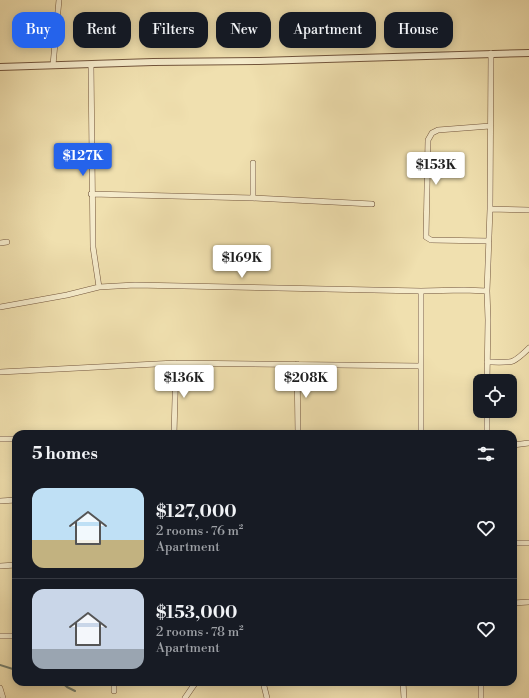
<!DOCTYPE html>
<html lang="en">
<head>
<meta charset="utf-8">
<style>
  :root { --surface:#171b24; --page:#242831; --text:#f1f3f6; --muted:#9ea1a6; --line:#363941; --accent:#2563eb }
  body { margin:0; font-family:"Libre Bodoni",serif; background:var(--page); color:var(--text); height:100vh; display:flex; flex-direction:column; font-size:15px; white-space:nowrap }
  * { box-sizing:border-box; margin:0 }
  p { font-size:13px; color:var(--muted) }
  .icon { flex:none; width:22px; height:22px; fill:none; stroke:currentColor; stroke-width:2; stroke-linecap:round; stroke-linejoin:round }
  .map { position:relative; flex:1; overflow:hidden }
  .drawer { position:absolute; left:12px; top:430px; width:505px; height:256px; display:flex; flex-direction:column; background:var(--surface); border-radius:12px; box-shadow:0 2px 10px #0003 }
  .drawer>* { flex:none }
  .hud { position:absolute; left:12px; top:12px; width:505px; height:36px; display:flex; gap:8px }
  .tools { position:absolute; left:473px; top:374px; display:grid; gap:8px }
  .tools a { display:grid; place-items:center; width:44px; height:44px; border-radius:8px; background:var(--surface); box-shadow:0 2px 10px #0003; font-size:20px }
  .price { position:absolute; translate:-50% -34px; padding:0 9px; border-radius:4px; background:#fff; color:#222; font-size:13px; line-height:26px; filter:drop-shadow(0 1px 2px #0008) }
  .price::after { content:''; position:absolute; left:50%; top:24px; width:12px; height:9px; margin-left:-6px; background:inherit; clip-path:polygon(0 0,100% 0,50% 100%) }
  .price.current { background:var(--accent); color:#fff }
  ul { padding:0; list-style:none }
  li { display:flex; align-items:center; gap:12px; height:100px; padding:0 20px }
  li+li { border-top:1px solid var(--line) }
  li span { display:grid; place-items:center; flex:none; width:112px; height:80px; border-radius:12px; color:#555 }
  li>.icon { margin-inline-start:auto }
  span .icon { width:48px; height:48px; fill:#fffc; stroke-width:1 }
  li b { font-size:17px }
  h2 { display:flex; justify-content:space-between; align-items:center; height:48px; padding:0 20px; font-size:17px }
  .tag { padding:0 14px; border-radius:12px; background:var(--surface); box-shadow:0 2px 10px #0003; font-size:14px; line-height:36px }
  .tag.current { background:var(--accent); color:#fff }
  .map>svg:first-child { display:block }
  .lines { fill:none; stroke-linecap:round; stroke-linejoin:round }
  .stream { stroke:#79816e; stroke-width:2 }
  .minor-casing { stroke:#72553c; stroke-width:6 }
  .tertiary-casing { stroke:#72553c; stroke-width:8 }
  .minor { stroke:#f5ebcb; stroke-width:5 }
  .tertiary { stroke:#f5ebcb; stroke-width:6 }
</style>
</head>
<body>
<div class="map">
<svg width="529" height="698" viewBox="0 0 529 698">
  <rect width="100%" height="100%" fill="#f0e0af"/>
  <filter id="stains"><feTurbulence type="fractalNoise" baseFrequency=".005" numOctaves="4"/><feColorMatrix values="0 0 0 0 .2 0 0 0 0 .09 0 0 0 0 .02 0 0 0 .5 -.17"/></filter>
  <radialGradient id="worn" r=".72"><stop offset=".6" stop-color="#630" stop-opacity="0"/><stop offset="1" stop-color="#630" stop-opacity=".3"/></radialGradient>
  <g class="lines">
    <path class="stream" d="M0 665 16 670
      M61 682 67 687 75 691"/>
    <defs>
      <path id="minor" d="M53 65 59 0
        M91 65 93 247 99 287
        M91 194 253 198 372 204
        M253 198V163
        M490 209 529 210
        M489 241 431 240 426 237 428 140 432 133 438 130 490 126
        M0 243 7 242
        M0 307 67 295 99 287 135 285 421 291 464 290 487 291
        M487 362C493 362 509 363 513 361 519 358 525 352 529 348
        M297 364 298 434
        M0 372 176 363 420 366
        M487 381 488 320 487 291 490 209 491 53
        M487 411V434
        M174 434 176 363
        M419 434 421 431V291
        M0 439H16
        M513 445 529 443
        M0 501 16 500
        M513 543H529
        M0 566 16 565
        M513 603 529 602
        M0 636H16
        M114 682V691
        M263 682 267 698
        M403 682 404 698
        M0 688 3 698
        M185 698 196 682
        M481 698V682"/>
      <path id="tertiary" d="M0 67 153 62 259 61 529 53"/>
    </defs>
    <use href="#minor" class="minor-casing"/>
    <use href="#tertiary" class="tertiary-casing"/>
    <use href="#minor" class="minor"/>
    <use href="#tertiary" class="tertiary"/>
  </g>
  <rect width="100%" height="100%" filter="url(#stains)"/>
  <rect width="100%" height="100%" fill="url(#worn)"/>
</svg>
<div class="tools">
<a><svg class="icon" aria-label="locate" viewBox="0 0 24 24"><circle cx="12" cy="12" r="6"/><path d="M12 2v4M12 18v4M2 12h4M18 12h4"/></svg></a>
</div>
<b class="price current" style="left:83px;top:177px">$127K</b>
<b class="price" style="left:436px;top:186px">$153K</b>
<b class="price" style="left:242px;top:279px">$169K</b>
<b class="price" style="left:184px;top:399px">$136K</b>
<b class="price" style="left:306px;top:399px">$208K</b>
<div class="hud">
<a class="tag current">Buy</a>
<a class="tag">Rent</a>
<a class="tag">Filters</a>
<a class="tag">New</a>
<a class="tag">Apartment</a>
<a class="tag">House</a>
</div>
<section class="drawer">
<h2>5 homes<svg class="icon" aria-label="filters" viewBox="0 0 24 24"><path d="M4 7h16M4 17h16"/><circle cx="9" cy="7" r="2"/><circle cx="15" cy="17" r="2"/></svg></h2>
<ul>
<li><span style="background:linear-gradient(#bfe0f5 65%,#c2b280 0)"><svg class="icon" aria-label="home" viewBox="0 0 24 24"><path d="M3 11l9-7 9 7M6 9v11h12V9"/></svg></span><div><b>$127,000</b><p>2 rooms · 76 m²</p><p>Apartment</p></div><svg class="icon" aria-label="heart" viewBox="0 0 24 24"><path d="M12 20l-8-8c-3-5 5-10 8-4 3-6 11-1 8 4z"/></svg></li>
<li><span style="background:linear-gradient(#c9d6e8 75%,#9aa5b1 0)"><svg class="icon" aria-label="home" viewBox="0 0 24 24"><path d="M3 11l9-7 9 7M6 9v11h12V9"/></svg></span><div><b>$153,000</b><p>2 rooms · 78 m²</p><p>Apartment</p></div><svg class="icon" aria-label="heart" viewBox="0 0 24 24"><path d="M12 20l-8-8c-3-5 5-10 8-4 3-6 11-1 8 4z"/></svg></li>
</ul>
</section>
</div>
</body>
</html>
